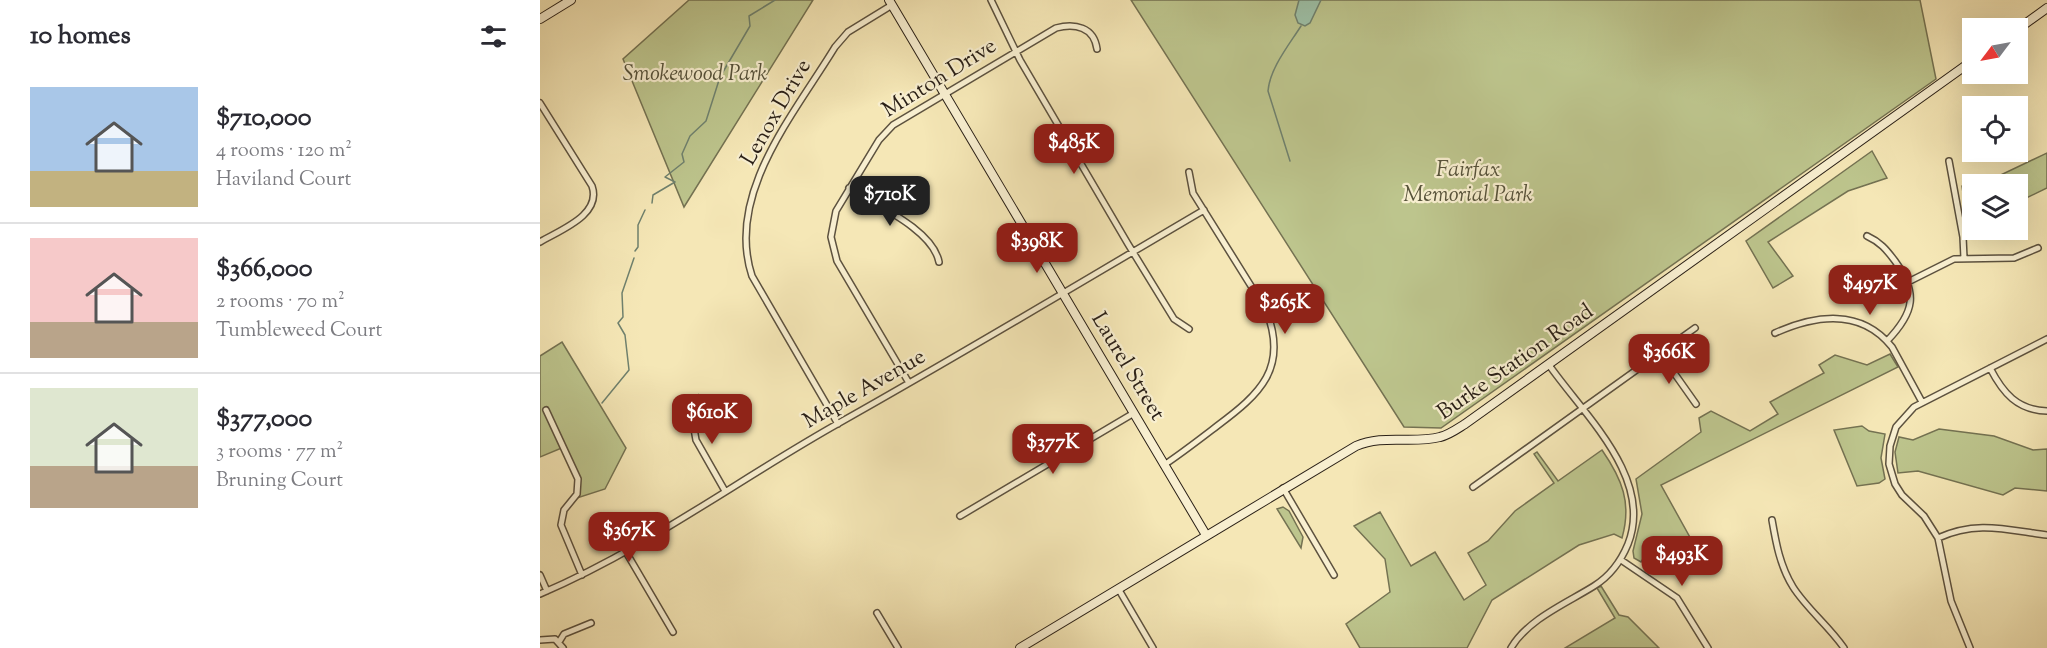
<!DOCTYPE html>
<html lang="en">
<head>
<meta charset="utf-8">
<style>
  :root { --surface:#fff; --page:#f2f2f3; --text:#2b2b33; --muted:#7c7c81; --line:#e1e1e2; --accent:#8f2418 }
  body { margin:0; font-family:"Sorts Mill Goudy",serif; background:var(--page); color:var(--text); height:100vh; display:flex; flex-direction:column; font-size:22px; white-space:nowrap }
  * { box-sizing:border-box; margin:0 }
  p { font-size:20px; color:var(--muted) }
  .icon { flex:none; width:33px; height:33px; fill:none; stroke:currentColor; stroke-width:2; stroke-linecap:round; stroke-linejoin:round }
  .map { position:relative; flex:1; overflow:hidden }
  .details { display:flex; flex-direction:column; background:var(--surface); width:540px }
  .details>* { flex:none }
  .needle { width:39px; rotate:238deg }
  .fabs { position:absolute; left:1422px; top:18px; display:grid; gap:12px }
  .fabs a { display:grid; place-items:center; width:66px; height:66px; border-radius:0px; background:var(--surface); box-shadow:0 6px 24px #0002; font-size:30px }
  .price { position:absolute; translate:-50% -51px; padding:0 14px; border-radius:12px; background:var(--accent); color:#fff; font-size:20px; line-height:39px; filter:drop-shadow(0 2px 3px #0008) }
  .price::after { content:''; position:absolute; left:50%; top:36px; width:18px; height:14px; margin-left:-9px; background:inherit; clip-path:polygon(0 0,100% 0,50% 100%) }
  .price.active { background:#222; color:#fff }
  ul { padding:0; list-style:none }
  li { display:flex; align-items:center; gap:18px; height:150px; padding:0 30px }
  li+li { border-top:2px solid var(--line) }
  li span { display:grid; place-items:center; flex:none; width:168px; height:120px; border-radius:0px; color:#555 }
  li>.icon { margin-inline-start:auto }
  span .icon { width:72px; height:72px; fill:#fffc; stroke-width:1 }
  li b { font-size:26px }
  h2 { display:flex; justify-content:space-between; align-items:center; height:72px; padding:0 30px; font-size:26px }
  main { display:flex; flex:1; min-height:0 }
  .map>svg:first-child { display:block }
  .green { fill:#bdc58d; stroke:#747252; stroke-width:1.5 }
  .water { fill:#9dc1a8; stroke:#6f816e; stroke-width:1.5 }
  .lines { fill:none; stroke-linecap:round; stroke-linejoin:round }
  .stream { stroke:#6f816e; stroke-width:1.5 }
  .street-casing { stroke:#5d523f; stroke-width:8 }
  .secondary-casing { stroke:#2a2017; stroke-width:10 }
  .street { stroke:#f8efd0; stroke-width:5 }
  .secondary { stroke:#f8efd0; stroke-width:8 }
  .labels { text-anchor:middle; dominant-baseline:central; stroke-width:4.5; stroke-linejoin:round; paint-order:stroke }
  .park-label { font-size:22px; font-style:italic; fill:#56523a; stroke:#f8efd0 }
  .street-label { font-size:22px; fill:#2a2017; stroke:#f8efd0 }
</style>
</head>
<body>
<main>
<section class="details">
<h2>10 homes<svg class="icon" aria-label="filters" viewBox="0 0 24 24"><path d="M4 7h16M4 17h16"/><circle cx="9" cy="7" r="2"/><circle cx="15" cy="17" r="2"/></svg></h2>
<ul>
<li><span style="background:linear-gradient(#a9c7e8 70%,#c2b280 0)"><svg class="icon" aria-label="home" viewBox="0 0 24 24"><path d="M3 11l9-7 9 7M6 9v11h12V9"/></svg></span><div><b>$710,000</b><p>4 rooms · 120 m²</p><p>Haviland Court</p></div></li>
<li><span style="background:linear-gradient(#f6c9c9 70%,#b9a48a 0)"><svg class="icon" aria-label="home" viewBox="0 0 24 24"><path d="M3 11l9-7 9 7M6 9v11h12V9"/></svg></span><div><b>$366,000</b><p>2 rooms · 70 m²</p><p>Tumbleweed Court</p></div></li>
<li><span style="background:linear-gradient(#dfe7d0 65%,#b9a48a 0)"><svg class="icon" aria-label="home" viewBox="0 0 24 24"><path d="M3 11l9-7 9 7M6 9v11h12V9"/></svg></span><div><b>$377,000</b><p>3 rooms · 77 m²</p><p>Bruning Court</p></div></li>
</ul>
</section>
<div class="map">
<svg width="1507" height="648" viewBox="0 0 1507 648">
  <rect width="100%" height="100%" fill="#f5e7b6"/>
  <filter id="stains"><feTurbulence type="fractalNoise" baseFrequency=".00333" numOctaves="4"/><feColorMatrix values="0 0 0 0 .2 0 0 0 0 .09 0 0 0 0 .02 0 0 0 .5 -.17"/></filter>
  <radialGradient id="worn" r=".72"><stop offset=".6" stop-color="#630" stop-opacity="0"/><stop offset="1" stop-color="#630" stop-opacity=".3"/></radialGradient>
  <path class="green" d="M149 0H273L144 207 83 59Z
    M591 0H1380L1396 79 901 428 864 427Z
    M1332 151 1347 178 1308 191 1228 242 1253 276 1233 288 1206 241Z
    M1507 153V188L1478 202V184H1432V190L1423 193 1422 186 1446 182Z
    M22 342 86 448 65 489 34 499 37 479 24 447 0 457V356Z
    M1350 354 1358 367 1121 485 1162 559 1122 539 1114 542 1101 562 1094 558 1093 551 1102 514 1096 479 1161 432 1159 418 1171 411 1210 431 1238 414 1230 402 1284 373 1279 365 1295 355 1327 365Z
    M1322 426 1329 431 1345 434 1341 458 1345 479 1339 483 1317 486 1294 430Z
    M1399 429 1454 436 1493 450 1507 449V491L1475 488 1463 495 1378 471 1358 473 1355 452 1359 437 1373 440Z
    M1062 450C1082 479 1092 503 1082 538L1074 534 1039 545 952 600 927 648H820L806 624 850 592 845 559 814 526 840 512 871 566 895 552 924 600 946 585 928 553 948 541 975 511 1014 483 994 454 997 452 1018 481Z
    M743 507 749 511 763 537 761 548 737 509Z
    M1061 586 1079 615 1088 617 1119 648H1025L1075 618 1057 588Z"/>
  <path class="water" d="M759 0H781L770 23 765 26 758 23 755 15Z"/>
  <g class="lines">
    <path class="stream" d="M750 161 728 91C730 68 749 45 761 26
      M112 203 113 195 135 182 125 177 144 162 142 154 150 136 166 121 180 77 210 26 209 16 235 0
      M95 251 98 247V225L105 210
      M62 403 89 370 85 335 78 323 83 317 82 293 94 258"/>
    <defs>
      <path id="street" d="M451 0 480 60 588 244 634 319 649 329
        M0 103 52 186C62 215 20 230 0 242
        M1409 161 1423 237 1424 258
        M309 188C336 205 393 230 399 262
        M1327 236C1340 242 1346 249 1355 261 1378 293 1375 312 1347 341
        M1368 282 1414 259 1474 258 1498 248
        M1235 333C1275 315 1321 308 1352 347L1382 402
        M1120 353 1156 404
        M1450 368C1463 393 1477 410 1507 411
        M369 383 297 261 291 237 296 211 339 140 353 125 516 28C535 23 554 27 557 49
        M159 398 152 417 156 440 185 491
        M6 410 38 479 37 494 24 510 21 525 42 575
        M298 424 212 276C185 194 255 113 295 47L308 32 352 5
        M624 465C642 453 660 439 677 426 720 394 749 368 726 310L653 193 649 172
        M933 487 1155 328
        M743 488 794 575
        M420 516 594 413
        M1232 520C1236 543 1240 566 1253 587 1267 609 1289 626 1304 648
        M1398 538C1437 520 1467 530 1507 535
        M86 552 133 632
        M1081 560 1137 598 1168 648
        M0 575 7 591
        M579 590 613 648
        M0 594C106 549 199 479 299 423 422 354 543 281 664 210
        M337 613 358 648
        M0 640 15 639 23 648
        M19 642 24 634 51 623
        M971 648C988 619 1027 603 1054 586 1070 576 1081 561 1088 544 1114 478 1044 415 1009 365
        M1430 648 1411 601 1398 538 1384 516 1362 495 1355 484 1349 464 1350 446 1356 427 1374 407 1507 339"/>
      <path id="secondary" d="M349 0 666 535
        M0 19 31 0
        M1478 29 1507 8
        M480 648 816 446C843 434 872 444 900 437 909 435 917 429 925 424L1432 61"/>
    </defs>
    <use href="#street" class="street-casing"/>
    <use href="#secondary" class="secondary-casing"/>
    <use href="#street" class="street"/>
    <use href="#secondary" class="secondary"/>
  </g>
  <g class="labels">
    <g class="park-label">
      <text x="155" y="75">Smokewood Park</text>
      <text x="928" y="171">Fairfax<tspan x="928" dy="25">Memorial Park</tspan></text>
    </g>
    <g class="street-label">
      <text transform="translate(400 79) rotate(-32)">Minton Drive</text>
      <text transform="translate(237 113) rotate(-60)">Lenox Drive</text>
      <text transform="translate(976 363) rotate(-35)">Burke Station Road</text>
      <text transform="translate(587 367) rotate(59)">Laurel Street</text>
      <text transform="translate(325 390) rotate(-30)">Maple Avenue</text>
    </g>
  </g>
  <rect width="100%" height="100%" filter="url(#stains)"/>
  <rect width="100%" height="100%" fill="url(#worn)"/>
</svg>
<div class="fabs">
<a><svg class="needle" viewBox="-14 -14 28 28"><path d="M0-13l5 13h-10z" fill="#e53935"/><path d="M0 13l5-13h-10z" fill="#7c7c81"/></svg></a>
<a><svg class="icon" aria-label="locate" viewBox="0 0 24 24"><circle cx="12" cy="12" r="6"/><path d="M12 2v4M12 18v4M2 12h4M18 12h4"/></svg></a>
<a><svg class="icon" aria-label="layers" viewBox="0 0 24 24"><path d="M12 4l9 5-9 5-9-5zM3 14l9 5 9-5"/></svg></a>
</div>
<b class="price" style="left:534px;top:175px">$485K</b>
<b class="price active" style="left:350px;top:227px">$710K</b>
<b class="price" style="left:497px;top:274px">$398K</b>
<b class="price" style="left:1330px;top:316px">$497K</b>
<b class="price" style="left:745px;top:335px">$265K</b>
<b class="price" style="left:1129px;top:385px">$366K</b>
<b class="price" style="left:172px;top:445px">$610K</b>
<b class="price" style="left:513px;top:475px">$377K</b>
<b class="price" style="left:89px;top:563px">$367K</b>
<b class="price" style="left:1142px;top:587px">$493K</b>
</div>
</main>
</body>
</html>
